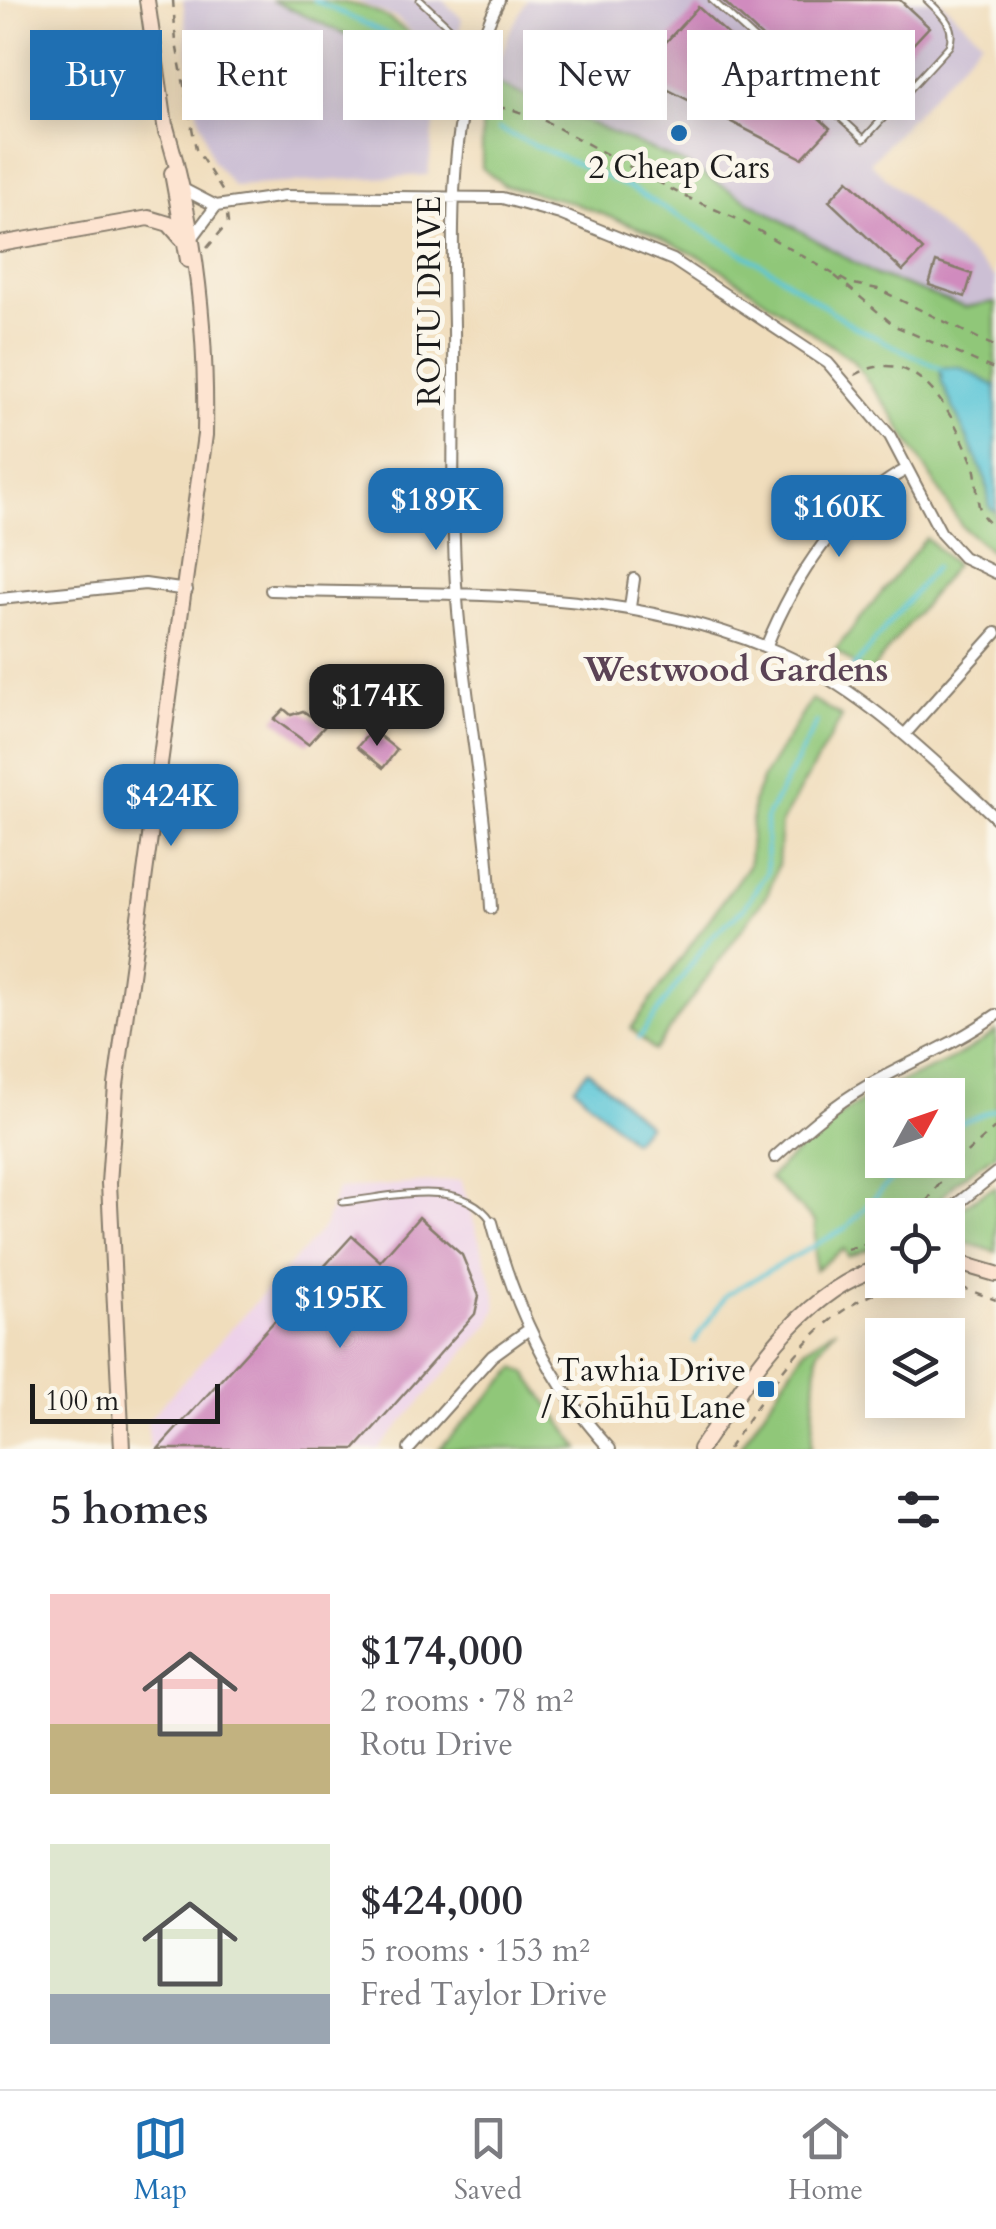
<!DOCTYPE html>
<html lang="en">
<head>
<meta charset="utf-8">
<style>
  :root { --surface:#fff; --page:#f2f2f3; --text:#2b2b33; --muted:#7c7c81; --line:#e1e1e2; --accent:#1f6fb2 }
  body { margin:0; font-family:Cardo,serif; background:var(--page); color:var(--text); height:100vh; display:flex; flex-direction:column; font-size:38px; white-space:nowrap }
  * { box-sizing:border-box; margin:0 }
  p { font-size:32px; color:var(--muted) }
  .icon { flex:none; width:55px; height:55px; fill:none; stroke:currentColor; stroke-width:2; stroke-linecap:round; stroke-linejoin:round }
  .map { position:relative; height:1449px; overflow:hidden }
  .side { display:flex; flex-direction:column; background:var(--surface); flex:1 }
  .side>* { flex:none }
  .top-card { position:absolute; left:30px; top:30px; width:938px; height:90px; display:flex; gap:20px }
  .needle { width:65px; rotate:50deg }
  .buttons { position:absolute; left:865px; top:1078px; display:grid; gap:20px }
  .buttons a { display:grid; place-items:center; width:100px; height:100px; border-radius:0px; background:var(--surface); box-shadow:0 5px 25px #0003; font-size:50px }
  .scale { position:absolute; left:30px; bottom:25px; width:190px; box-sizing:border-box; padding-left:10px; border:5px solid #1c1c1c; border-top:0; font-size:28px; line-height:35px; white-space:nowrap; color:#1c1c1c; -webkit-text-stroke:8px #fbf7ec; paint-order:stroke }
  .price { position:absolute; translate:-50% -85px; padding:0 22px; border-radius:20px; background:var(--accent); color:#fff; font-size:32px; line-height:65px; filter:drop-shadow(0 2px 5px #0008) }
  .price::after { content:''; position:absolute; left:50%; top:60px; width:30px; height:22px; margin-left:-15px; background:inherit; clip-path:polygon(0 0,100% 0,50% 100%) }
  .price.on { background:#222; color:#fff }
  ul { padding:0; list-style:none }
  li { display:flex; align-items:center; gap:30px; height:250px; padding:0 50px }
  li span { display:grid; place-items:center; flex:none; width:280px; height:200px; border-radius:0px; color:#555 }
  li>.icon { margin-inline-start:auto }
  span .icon { width:120px; height:120px; fill:#fffc; stroke-width:1 }
  li b { font-size:42px }
  h2 { display:flex; justify-content:space-between; align-items:center; height:120px; padding:0 50px; font-size:42px }
  .tag { padding:0 35px; border-radius:0px; background:var(--surface); box-shadow:0 5px 25px #0003; font-size:35px; line-height:90px }
  .tag.on { background:var(--accent); color:#fff }
  .dock { display:flex; justify-content:space-around; align-items:center; height:140px; border-top:2px solid var(--line); background:var(--surface); font-size:28px; color:var(--muted) }
  .dock a { display:grid; justify-items:center; gap:5px }
  .dock .on { color:var(--accent) }
  .map>svg:first-child { display:block }
  .built { fill:#edd1e9 }
  .industrial { fill:#ccbfd4 }
  .green { fill:#90c779; stroke:#56724a; stroke-width:2.5; fill-rule:evenodd }
  .water { fill:#5cc6d7; stroke:#3c717a; stroke-width:2.5 }
  .lines { fill:none; stroke-linecap:round; stroke-linejoin:round }
  .stream { stroke:#5cc6d7; stroke-width:4 }
  .building { fill:#d08bbe }
  .lane-casing { stroke:#867c6c; stroke-width:9 }
  .street-casing { stroke:#867c6c; stroke-width:14 }
  .secondary-casing { stroke:#867c6c; stroke-width:18 }
  .path { stroke:#867c6c; stroke-width:2.5; stroke-dasharray:8 8; stroke-linecap:butt }
  .lane { stroke:#fff; stroke-width:5 }
  .street { stroke:#fff; stroke-width:10 }
  .secondary { stroke:#fde4d1; stroke-width:14 }
  .poi-dot { fill:#1f6fb2; stroke:#fbf7ec; stroke-width:4 }
  .labels { text-anchor:middle; dominant-baseline:central; stroke-width:10; stroke-linejoin:round; paint-order:stroke }
  .poi-label { font-size:32px; fill:#1c1c1c; stroke:#fbf7ec }
  .street-label { font-size:32px; fill:#1c1c1c; stroke:#fbf7ec }
  .neighbourhood-label { font-size:35px; font-weight:bold; fill:#5b4355; stroke:#fbf7ec }
</style>
</head>
<body>
<div class="map">
<svg width="996" height="1449" viewBox="0 0 996 1449">
  <rect width="100%" height="100%" fill="#fbf7ec"/>
  <filter id="ink" filterUnits="userSpaceOnUse"><feTurbulence type="fractalNoise" baseFrequency=".01" numOctaves="2"/><feDisplacementMap in="SourceGraphic" scale="20" xChannelSelector="R" yChannelSelector="G"/><feConvolveMatrix kernelMatrix="1 2 1 2 8 2 1 2 1" color-interpolation-filters="sRGB"/></filter>
  <filter id="wash" filterUnits="userSpaceOnUse"><feTurbulence type="fractalNoise" baseFrequency=".0048" numOctaves="4" result="noise"/><feDisplacementMap in="SourceGraphic" scale="40" xChannelSelector="R" yChannelSelector="G"/><feGaussianBlur stdDeviation="2.25" result="paint"/><feColorMatrix in="noise" values="0 0 0 0 0 0 0 0 0 0 0 0 0 0 0 0 0 1.4 0 .05"/><feComposite in="paint" operator="in"/></filter>
  <g filter="url(#wash)">
    <rect width="100%" height="100%" fill="#f0ddbc"/>
    <path class="built" d="M461 1180 496 1296V1309L490 1324 378 1449H150L147 1421 324 1227 337 1189Z"/>
    <path class="industrial" d="M183 0H271L345 34 438 91 428 175 233 186 212 160 194 99Z
      M354 0H443L462 19 452 63H443L398 19Z
      M527 0H940L982 40 870 163 996 278V302L966 307 876 275 685 164 493 82 510 31Z"/>
    <path class="green" d="M271 0C365 0 374 0 443 63H452L438 91 345 34Z
      M493 82 685 164 876 275 965 307 996 302V555L962 527 890 411 852 360 712 263 645 230 570 202 504 185 482 168V115Z
      M926 538 955 565 868 675 835 650Z
      M812 699 842 717 781 823 778 865 768 893 654 1051 631 1028 749 864 753 802 763 777Z
      M996 1031V1154L956 1181 925 1215H882V1244L848 1257 844 1249 815 1270V1222L769 1178C798 1151 825 1123 859 1103 903 1077 956 1064 996 1031ZM882 1095H948V1160H882Z
      M996 1186V1252L949 1237C952 1208 973 1199 996 1186Z
      M836 1328 818 1350 811 1449H739L805 1349Z
      M516 1368 527 1374 580 1449H439Z"/>
    <path class="water" d="M959 367 996 386V512L990 508 986 480 942 383 940 368Z
      M588 1070 648 1125 632 1141 574 1087Z"/>
    <g class="lines">
      <path class="stream" d="M314 0 391 36 442 79
        M498 129 628 187 773 271 853 326 941 369
        M851 670 935 567
        M639 1038 711 937 743 909 767 872 766 819 817 722
        M948 1128 996 1109
        M694 1342 727 1294 846 1228 910 1160"/>
    </g>
    <g id="blocks">
      <path class="building" d="M722 0H900L929 27 878 82 856 62 832 88 819 76 812 83Z
        M698 7 830 128 802 158 637 74Z
        M848 180 923 250 903 271 829 201Z
        M936 262 972 274 965 297 929 285Z
        M284 709 291 715 303 711 325 726 308 744 274 719Z
        M372 730 397 750 383 768 357 747Z
        M419 1217 462 1255 479 1296 475 1314 355 1449H158L352 1236 380 1261Z"/>
    </g>
  </g>
  <g filter="url(#ink)">
    <use href="#blocks" fill-opacity="0" stroke="#867c6c" stroke-width="2.5"/>
    <g class="lines">
      <defs>
        <path id="lane" d="M420 0 451 29 482 37
          M712 0 864 139 949 46C957 26 941 13 927 0
          M342 1202C388 1198 461 1176 491 1220"/>
        <path id="street" d="M185 190 216 206 285 196 502 198 560 214 673 260 828 363 890 436 941 533 963 557 996 573
          M193 237 216 206
          M271 590C438 597 608 583 766 647 855 682 927 754 996 818
          M0 599 145 584 187 590
          M630 607 634 579
          M766 647C794 578 841 504 907 469
          M905 734 996 633
          M491 908C486 804 465 702 457 599 450 509 455 416 454 326 452 213 447 104 499 0
          M775 1157C804 1131 833 1105 867 1086 911 1061 954 1045 996 1015
          M943 1215 996 1173
          M492 1222C515 1308 549 1383 610 1449
          M409 1449 492 1356 528 1330"/>
        <path id="secondary" d="M147 0 166 132
          M172 173 188 260
          M0 244 149 218 169 224 183 240
          M948 1260 996 1274
          M122 1449 109 1183 116 1085 205 435C207 331 196 227 166 127
          M700 1449C746 1382 799 1291 882 1267"/>
      </defs>
      <use href="#lane" class="lane-casing"/>
      <use href="#street" class="street-casing"/>
      <use href="#secondary" class="secondary-casing"/>
      <path class="path" d="M173 0 176 43 196 149 223 192
        M482 109 508 108 545 121 684 196 742 221 849 283 878 289 996 347
        M207 248 228 223 227 215
        M835 276 895 326 996 370
        M855 375C917 340 953 414 973 464 981 485 970 516 996 526
        M917 1215 953 1165 996 1127
        M847 1249 882 1240
        M728 1449C776 1379 831 1282 929 1283 952 1283 974 1292 996 1300"/>
      <use href="#lane" class="lane"/>
      <use href="#street" class="street"/>
      <use href="#secondary" class="secondary"/>
    </g>
  </g>
  <g class="poi-dot">
    <circle cx="679" cy="133" r="10"/>
    <rect x="756" y="1379" width="20" height="20" rx="5"/>
  </g>
  <g class="labels">
    <g class="poi-label">
      <text x="679" y="168">2 Cheap Cars</text>
      <text x="746" y="1371" text-anchor="end">Tawhia Drive<tspan x="746" dy="37">/ Kōhūhū Lane</tspan></text>
    </g>
    <g class="street-label">
      <text transform="translate(430 301) rotate(-90)">ROTU DRIVE</text>
    </g>
    <g class="neighbourhood-label">
      <text x="736" y="670">Westwood Gardens</text>
    </g>
  </g>
</svg>
<div class="buttons">
<a><svg class="needle" viewBox="-14 -14 28 28"><path d="M0-13l5 13h-10z" fill="#e53935"/><path d="M0 13l5-13h-10z" fill="#7c7c81"/></svg></a>
<a><svg class="icon" aria-label="locate" viewBox="0 0 24 24"><circle cx="12" cy="12" r="6"/><path d="M12 2v4M12 18v4M2 12h4M18 12h4"/></svg></a>
<a><svg class="icon" aria-label="layers" viewBox="0 0 24 24"><path d="M12 4l9 5-9 5-9-5zM3 14l9 5 9-5"/></svg></a>
</div>
<div class="scale">100 m</div>
<b class="price" style="left:436px;top:553px">$189K</b>
<b class="price" style="left:839px;top:560px">$160K</b>
<b class="price on" style="left:377px;top:749px">$174K</b>
<b class="price" style="left:171px;top:849px">$424K</b>
<b class="price" style="left:340px;top:1351px">$195K</b>
<div class="top-card">
<a class="tag on">Buy</a>
<a class="tag">Rent</a>
<a class="tag">Filters</a>
<a class="tag">New</a>
<a class="tag">Apartment</a>
</div>
</div>
<section class="side">
<h2>5 homes<svg class="icon" aria-label="filters" viewBox="0 0 24 24"><path d="M4 7h16M4 17h16"/><circle cx="9" cy="7" r="2"/><circle cx="15" cy="17" r="2"/></svg></h2>
<ul>
<li><span style="background:linear-gradient(#f6c9c9 65%,#c2b280 0)"><svg class="icon" aria-label="home" viewBox="0 0 24 24"><path d="M3 11l9-7 9 7M6 9v11h12V9"/></svg></span><div><b>$174,000</b><p>2 rooms · 78 m²</p><p>Rotu Drive</p></div></li>
<li><span style="background:linear-gradient(#dfe7d0 75%,#9aa5b1 0)"><svg class="icon" aria-label="home" viewBox="0 0 24 24"><path d="M3 11l9-7 9 7M6 9v11h12V9"/></svg></span><div><b>$424,000</b><p>5 rooms · 153 m²</p><p>Fred Taylor Drive</p></div></li>
</ul>
</section>
<nav class="dock">
<a class="on"><svg class="icon" aria-label="map" viewBox="0 0 24 24"><path d="M3 6l6-2 6 2 6-2v14l-6 2-6-2-6 2zM9 4v14M15 6v14"/></svg>Map</a>
<a><svg class="icon" aria-label="saved" viewBox="0 0 24 24"><path d="M7 4h10v16l-5-4-5 4z"/></svg>Saved</a>
<a><svg class="icon" aria-label="home" viewBox="0 0 24 24"><path d="M3 11l9-7 9 7M6 9v11h12V9"/></svg>Home</a>
</nav>
</body>
</html>
